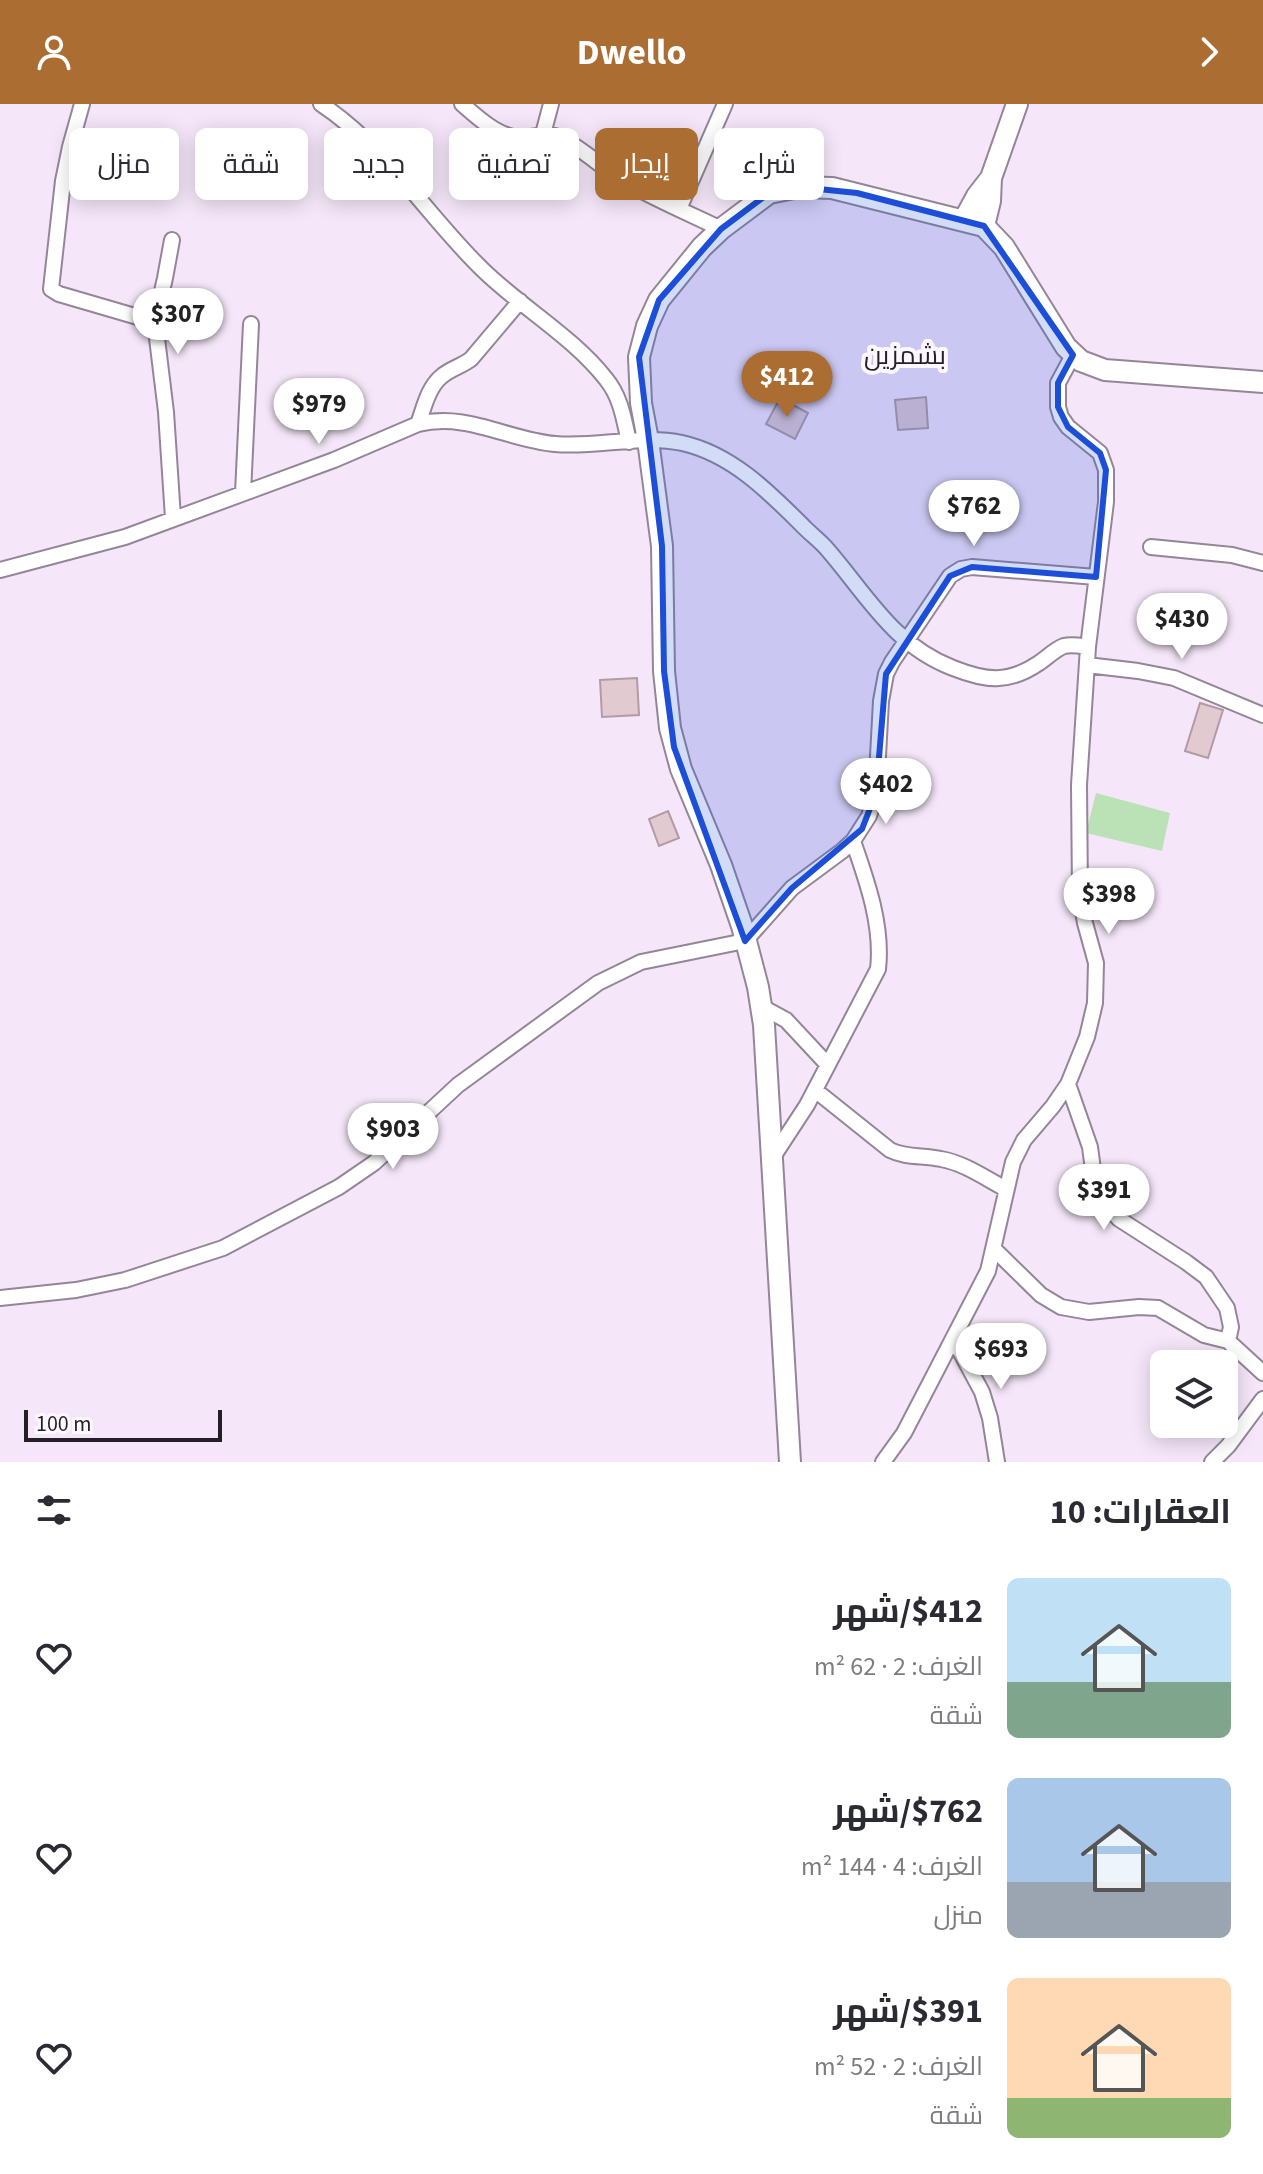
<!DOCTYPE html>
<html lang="ar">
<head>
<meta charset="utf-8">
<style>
  :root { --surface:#fff; --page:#f7f7f7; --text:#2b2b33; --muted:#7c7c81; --accent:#ab6d32 }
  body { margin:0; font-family:"Source Sans 3",Cairo,sans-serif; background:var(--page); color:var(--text); direction:rtl; height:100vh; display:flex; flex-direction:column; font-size:30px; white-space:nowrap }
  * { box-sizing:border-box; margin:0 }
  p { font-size:26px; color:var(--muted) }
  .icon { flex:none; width:44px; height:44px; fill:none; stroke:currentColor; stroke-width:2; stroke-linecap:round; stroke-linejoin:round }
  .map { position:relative; height:1358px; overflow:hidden; direction:ltr }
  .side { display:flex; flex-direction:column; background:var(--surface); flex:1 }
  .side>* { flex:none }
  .top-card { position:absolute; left:24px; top:24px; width:800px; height:72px; direction:rtl; display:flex; gap:16px }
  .buttons { position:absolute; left:1150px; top:1246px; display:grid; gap:16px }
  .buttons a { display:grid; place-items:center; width:88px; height:88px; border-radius:12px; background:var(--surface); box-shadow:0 4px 20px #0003; font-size:40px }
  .scale { position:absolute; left:24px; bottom:20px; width:198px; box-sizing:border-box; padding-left:8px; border:4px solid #241f25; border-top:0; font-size:22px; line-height:28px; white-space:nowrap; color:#241f25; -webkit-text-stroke:6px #fdf8ff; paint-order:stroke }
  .price { position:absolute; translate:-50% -68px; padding:0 18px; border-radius:28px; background:#fff; color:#222; font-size:26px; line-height:52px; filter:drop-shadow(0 2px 4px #0008) }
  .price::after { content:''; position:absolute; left:50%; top:48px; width:24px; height:18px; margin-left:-12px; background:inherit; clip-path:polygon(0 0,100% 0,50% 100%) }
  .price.selected { background:var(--accent); color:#fff }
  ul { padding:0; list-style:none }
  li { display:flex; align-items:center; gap:24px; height:200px; padding:0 32px }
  li span { display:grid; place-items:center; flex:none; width:224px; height:160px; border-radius:12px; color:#555 }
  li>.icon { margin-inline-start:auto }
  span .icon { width:96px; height:96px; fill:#fffc; stroke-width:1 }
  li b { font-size:34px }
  h2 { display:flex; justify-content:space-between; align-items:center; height:96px; padding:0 32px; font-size:34px }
  .pill { padding:0 28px; border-radius:12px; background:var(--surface); box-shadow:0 4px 20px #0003; font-size:28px; line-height:72px }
  .pill.selected { background:var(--accent); color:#fff }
  header { display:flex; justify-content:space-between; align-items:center; height:104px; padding:0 32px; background:var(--accent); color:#fff; font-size:36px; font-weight:700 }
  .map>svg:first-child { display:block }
  .green { fill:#bae2b6 }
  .building { fill:#e2cad1; stroke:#b29ba2; stroke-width:2 }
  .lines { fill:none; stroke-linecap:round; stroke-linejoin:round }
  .minor-casing { stroke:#938697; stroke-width:18 }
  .secondary-casing { stroke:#938697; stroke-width:24 }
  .minor { stroke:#fff; stroke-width:14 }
  .secondary { stroke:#fff; stroke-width:20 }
  .marked { fill:#1d4ed8; fill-opacity:0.2; stroke:#1d4ed8; stroke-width:6; stroke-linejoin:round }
  .labels { text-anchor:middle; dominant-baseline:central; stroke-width:8; stroke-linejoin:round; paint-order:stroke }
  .quarter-label { font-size:26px; fill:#241f25; stroke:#fdf8ff }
</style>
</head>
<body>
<header><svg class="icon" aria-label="forward" viewBox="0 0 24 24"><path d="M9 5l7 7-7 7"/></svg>Dwello<svg class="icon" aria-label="person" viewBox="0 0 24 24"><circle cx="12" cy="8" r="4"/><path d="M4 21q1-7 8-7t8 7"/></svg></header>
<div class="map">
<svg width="1263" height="1358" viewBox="0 0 1263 1358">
  <rect width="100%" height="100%" fill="#f5e7f9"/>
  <path class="green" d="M1096 689 1170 709 1162 747 1086 729Z"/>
  <path class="building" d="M926 293 928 324 898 326 895 296Z
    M780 294 808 309 795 335 766 320Z
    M637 574 639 611 602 613 600 576Z
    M1200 599 1223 606 1208 654 1185 647Z
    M668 707 679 734 659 742 649 715Z"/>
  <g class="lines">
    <defs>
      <path id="minor" d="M82 0 70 43 63 77 51 185 59 190 155 218 166 308 173 414
        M321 0C386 43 428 113 483 166 522 204 572 232 606 275 621 293 624 316 629 338
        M462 0C476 12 494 29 513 33 531 37 543 26 561 34 585 46 604 66 627 79 657 96 690 110 721 125
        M543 30 551 0
        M679 105 725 0
        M155 218 165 174 172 136
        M418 320C424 304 428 283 442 272 450 265 462 262 471 255L520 197
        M243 389 251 220
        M1151 443 1232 451 1263 459
        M0 466 125 433 334 356 418 320C467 308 508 336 555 340 597 344 641 330 682 339 732 350 770 389 805 424 812 431 821 438 827 445 867 491 893 541 953 564 986 577 1008 580 1039 559 1047 554 1055 545 1064 542 1072 540 1081 542 1088 543
        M1087 561 1138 567 1174 574 1263 611
        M762 903 786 916 828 961
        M1068 980 1090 1043 1094 1073 1102 1097 1119 1115 1186 1158 1206 1173 1227 1204 1231 1223 1228 1237
        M815 986 890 1046C906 1054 923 1051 941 1055 964 1059 985 1074 1006 1085
        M773 1053 807 1001 878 865C883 822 867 777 853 737
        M994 1145 1041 1191 1061 1203 1089 1208 1139 1203 1158 1204 1204 1231 1228 1237 1263 1269
        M0 1194 76 1186 125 1176 223 1144 339 1083 374 1059 458 981 598 879 641 858 745 837 792 784 842 747 853 737 869 712 876 689 881 597 886 570 892 558 950 472 961 465 972 463 1096 473
        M953 1234 982 1288 990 1314 997 1358
        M883 1358 904 1329 988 1167 1013 1058 1024 1036 1053 1002 1068 980 1087 933 1095 899 1096 859 1085 819 1080 790 1079 681 1088 543 1106 398V366L1100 349 1068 323 1061 313 1058 303V279L1073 251
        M1212 1358 1228 1342 1263 1295"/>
      <path id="secondary" d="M964 116 977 92 991 74
        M984 122 990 97 991 74 1017 0
        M790 1358 764 921 758 883 742 822 721 761 681 665 670 624 664 567 662 442 648 336 641 299 639 253 647 222 659 196 702 143 721 125 769 89 799 83 832 84 984 122 1004 143 1066 243 1081 257 1105 266 1263 278"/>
    </defs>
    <use href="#minor" class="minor-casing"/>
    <use href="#secondary" class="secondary-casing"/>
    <use href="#minor" class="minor"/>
    <use href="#secondary" class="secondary"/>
  </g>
  <path class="marked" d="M799 83 857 89 984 122 1073 251 1058 279V303L1068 323 1100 349 1106 366 1096 473 972 463 950 472 886 570 876 689 862 725 792 784 745 837 674 643 664 567 662 442 639 253 659 196 721 125 769 89Z"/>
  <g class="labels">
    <g class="quarter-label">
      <text x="905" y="251">بشمزين</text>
    </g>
  </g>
</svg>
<div class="buttons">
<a><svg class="icon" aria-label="layers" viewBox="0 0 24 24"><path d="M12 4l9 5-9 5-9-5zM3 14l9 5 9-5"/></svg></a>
</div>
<div class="scale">100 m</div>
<b class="price" style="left:178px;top:252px">$307</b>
<b class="price selected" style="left:787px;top:315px">$412</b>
<b class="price" style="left:319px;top:342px">$979</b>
<b class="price" style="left:974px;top:444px">$762</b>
<b class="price" style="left:1182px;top:557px">$430</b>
<b class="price" style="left:886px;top:722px">$402</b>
<b class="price" style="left:1109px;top:832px">$398</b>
<b class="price" style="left:393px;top:1067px">$903</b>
<b class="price" style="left:1104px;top:1128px">$391</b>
<b class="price" style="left:1001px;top:1287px">$693</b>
<div class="top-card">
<a class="pill">شراء</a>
<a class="pill selected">إيجار</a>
<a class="pill">تصفية</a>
<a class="pill">جديد</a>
<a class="pill">شقة</a>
<a class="pill">منزل</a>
</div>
</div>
<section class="side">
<h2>العقارات: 10<svg class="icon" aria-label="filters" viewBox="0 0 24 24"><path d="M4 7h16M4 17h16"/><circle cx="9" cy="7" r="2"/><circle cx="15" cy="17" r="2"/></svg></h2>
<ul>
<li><span style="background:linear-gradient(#bfe0f5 65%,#7fa58c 0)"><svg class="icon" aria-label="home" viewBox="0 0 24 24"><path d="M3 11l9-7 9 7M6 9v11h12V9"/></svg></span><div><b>$412/شهر</b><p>الغرف: 2 · 62 m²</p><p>شقة</p></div><svg class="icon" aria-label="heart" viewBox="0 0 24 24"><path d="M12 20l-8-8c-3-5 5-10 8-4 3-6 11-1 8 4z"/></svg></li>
<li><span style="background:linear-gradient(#a9c7e8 65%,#9aa5b1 0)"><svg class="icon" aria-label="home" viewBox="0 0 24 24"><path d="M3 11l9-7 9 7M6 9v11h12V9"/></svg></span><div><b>$762/شهر</b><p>الغرف: 4 · 144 m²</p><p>منزل</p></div><svg class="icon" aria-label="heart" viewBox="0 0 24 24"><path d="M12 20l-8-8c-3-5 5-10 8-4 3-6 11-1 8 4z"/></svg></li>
<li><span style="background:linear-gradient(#ffd9b3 75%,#8fb573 0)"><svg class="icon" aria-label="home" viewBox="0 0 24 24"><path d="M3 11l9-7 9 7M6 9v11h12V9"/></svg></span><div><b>$391/شهر</b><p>الغرف: 2 · 52 m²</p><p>شقة</p></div><svg class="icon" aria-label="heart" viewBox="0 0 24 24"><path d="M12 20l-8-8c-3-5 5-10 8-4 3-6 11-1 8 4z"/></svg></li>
</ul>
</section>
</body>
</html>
